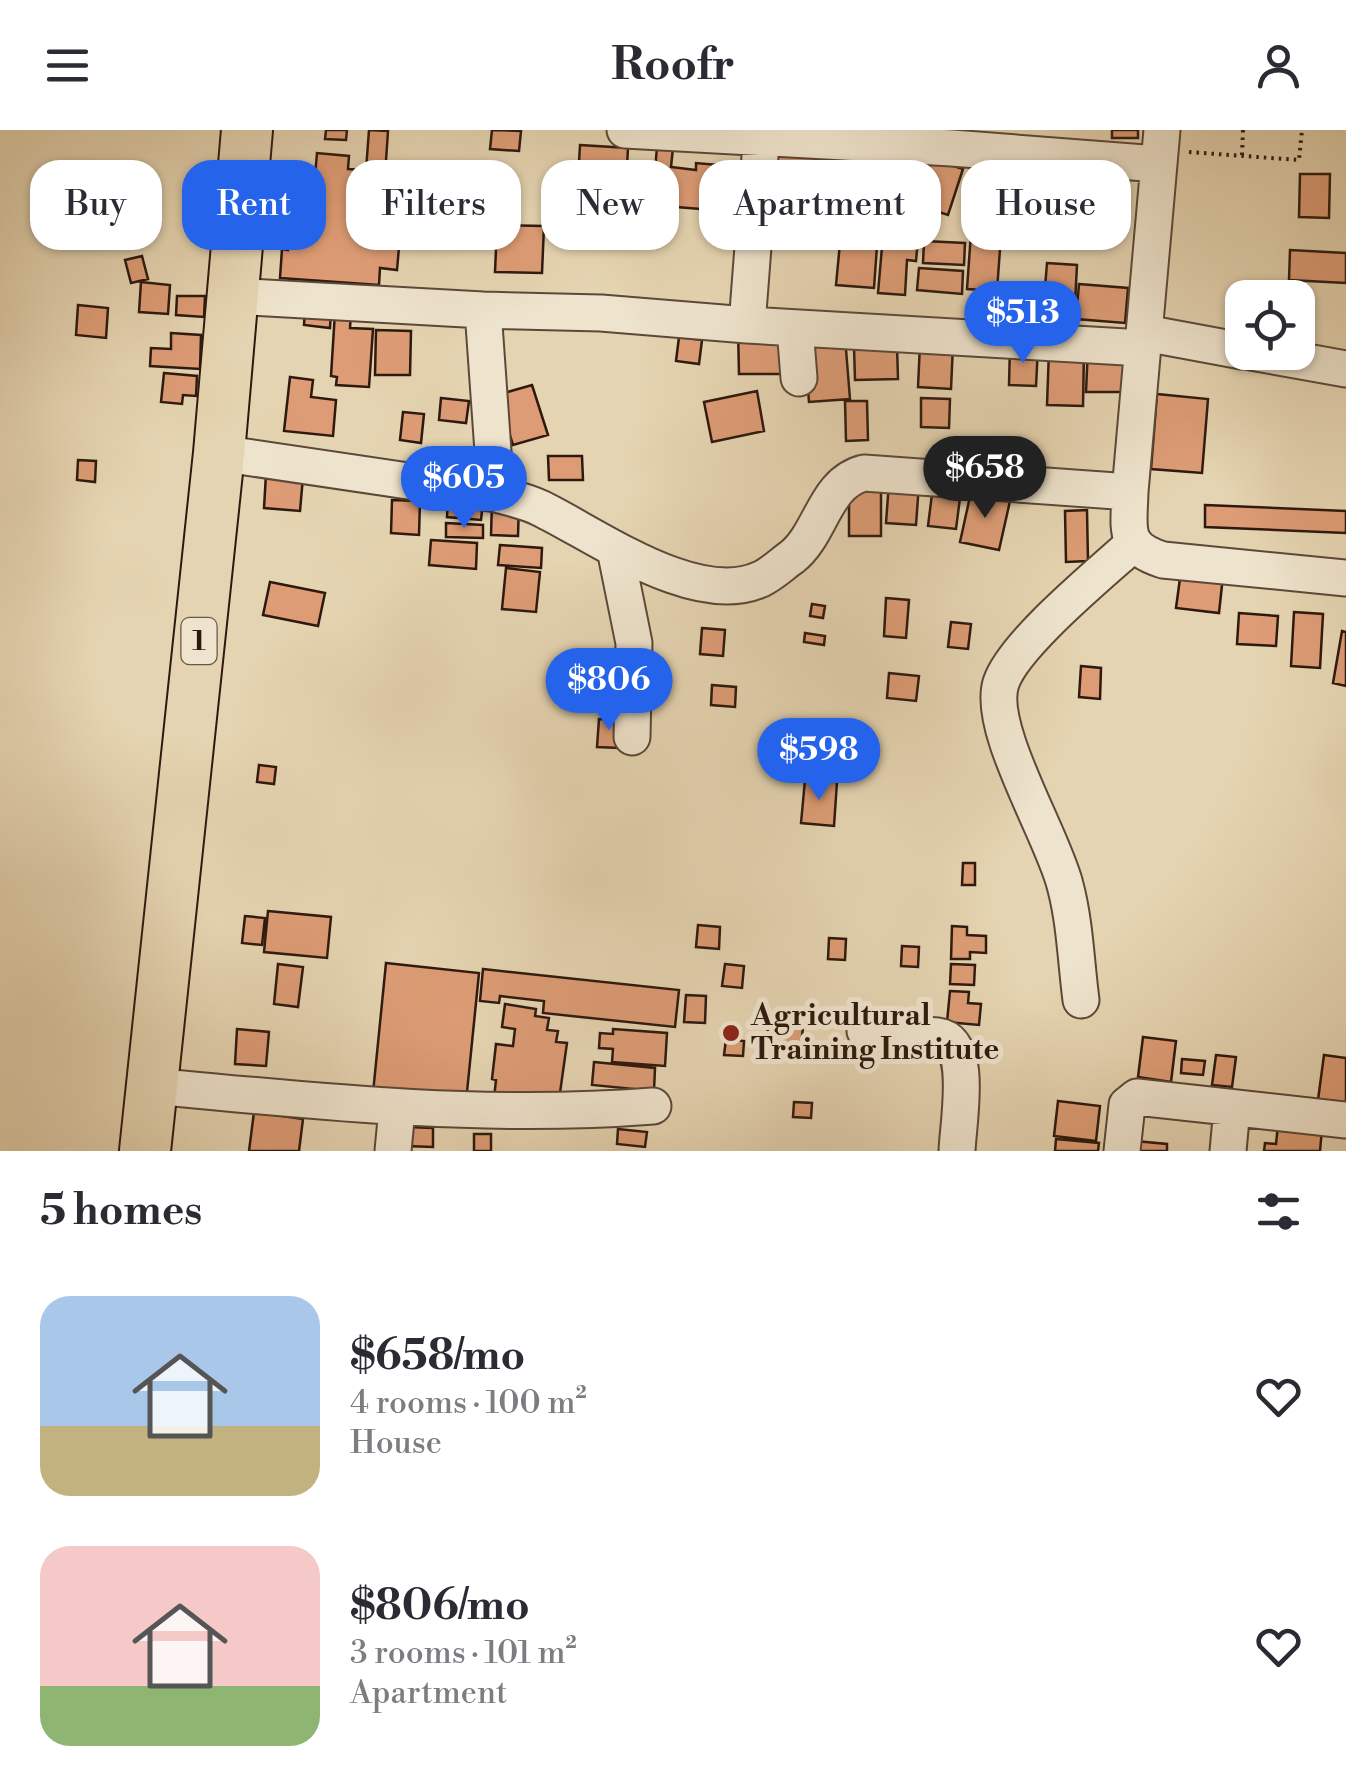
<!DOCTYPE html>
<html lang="en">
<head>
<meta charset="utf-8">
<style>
  :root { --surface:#fff; --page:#f7f7f7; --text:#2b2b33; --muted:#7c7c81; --accent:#2563eb }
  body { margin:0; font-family:"Libre Bodoni",serif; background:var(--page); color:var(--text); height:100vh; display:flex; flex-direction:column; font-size:38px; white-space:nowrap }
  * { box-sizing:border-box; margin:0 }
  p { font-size:32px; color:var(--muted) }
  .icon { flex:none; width:55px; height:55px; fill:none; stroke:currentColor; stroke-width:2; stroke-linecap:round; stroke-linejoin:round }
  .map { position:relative; height:1021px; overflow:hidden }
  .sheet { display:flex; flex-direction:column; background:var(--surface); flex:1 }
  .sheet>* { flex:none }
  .banner { position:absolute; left:30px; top:30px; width:1288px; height:90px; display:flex; gap:20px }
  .tools { position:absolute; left:1225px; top:150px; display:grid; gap:20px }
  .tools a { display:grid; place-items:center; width:90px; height:90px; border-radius:20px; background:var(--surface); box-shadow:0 2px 8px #0004; font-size:50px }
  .price { position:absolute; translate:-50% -85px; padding:0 22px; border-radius:35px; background:var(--accent); color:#fff; font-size:32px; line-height:65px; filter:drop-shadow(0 2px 5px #0008) }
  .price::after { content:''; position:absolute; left:50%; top:60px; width:30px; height:22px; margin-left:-15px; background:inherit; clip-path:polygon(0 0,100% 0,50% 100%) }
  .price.selected { background:#222; color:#fff }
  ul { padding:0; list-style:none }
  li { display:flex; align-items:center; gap:30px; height:250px; padding:0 40px }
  li span { display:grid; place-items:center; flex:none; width:280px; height:200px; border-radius:30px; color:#555 }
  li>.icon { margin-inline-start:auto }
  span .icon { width:120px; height:120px; fill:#fffc; stroke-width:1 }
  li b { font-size:42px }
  h2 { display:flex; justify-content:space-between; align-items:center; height:120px; padding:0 40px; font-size:42px }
  .tag { padding:0 35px; border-radius:30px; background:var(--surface); box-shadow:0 2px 8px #0004; font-size:35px; line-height:90px }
  .tag.selected { background:var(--accent); color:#fff }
  header { display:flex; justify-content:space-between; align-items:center; height:130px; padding:0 40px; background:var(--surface); font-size:45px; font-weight:700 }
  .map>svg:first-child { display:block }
  .building { fill:#dd9c75; stroke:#2e190f; stroke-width:2.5 }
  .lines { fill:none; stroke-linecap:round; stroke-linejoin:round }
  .minor-casing { stroke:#5c4838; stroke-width:39 }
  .highway-casing { stroke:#2e190f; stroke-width:54 }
  .path { stroke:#2e190f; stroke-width:4; stroke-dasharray:2.5 5; stroke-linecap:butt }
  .minor { stroke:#eee3cc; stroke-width:35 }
  .highway { stroke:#e5d4b1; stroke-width:50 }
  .poi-dot { fill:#8f2418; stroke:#eee3cc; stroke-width:4 }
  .labels { text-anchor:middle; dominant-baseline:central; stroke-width:10; stroke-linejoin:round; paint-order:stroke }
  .shield { fill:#eee3cc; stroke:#685648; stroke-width:2.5 }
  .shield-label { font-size:28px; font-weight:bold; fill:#2e190f }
  .poi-label { font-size:30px; font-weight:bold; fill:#2e190f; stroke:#eee3cc; text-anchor:start }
</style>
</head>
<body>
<header><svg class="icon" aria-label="menu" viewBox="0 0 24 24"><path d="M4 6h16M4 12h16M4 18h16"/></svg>Roofr<svg class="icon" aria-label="person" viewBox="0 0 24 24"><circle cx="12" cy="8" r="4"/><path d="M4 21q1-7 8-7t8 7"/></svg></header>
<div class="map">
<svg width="1346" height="1021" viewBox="0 0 1346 1021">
  <rect width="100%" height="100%" fill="#e5d4b1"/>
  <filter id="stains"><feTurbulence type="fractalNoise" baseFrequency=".002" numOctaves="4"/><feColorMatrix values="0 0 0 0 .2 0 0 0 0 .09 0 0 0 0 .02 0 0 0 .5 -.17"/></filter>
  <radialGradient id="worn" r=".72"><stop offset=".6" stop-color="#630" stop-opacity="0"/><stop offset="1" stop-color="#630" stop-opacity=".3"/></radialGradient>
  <path class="building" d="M326 0H347L346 10 325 9Z
    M369 0 388 1 384 60 397 61 395 83H402L397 140 380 138 379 155 280 148 282 119 288 120 290 99 298 100 302 57H314L317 23 349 26 348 39 366 40Z
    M492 0 521 1 519 21 490 19Z
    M1112 0H1138V8H1112Z
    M580 15 628 18 626 54 578 50Z
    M657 17 673 18 671 37 696 40V33L741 37 737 82 652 75Z
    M772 17 828 25 817 92 762 83Z
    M916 24 963 39 948 85 901 70Z
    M455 41 493 43 491 86 453 85Z
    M981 44 1023 48 1019 98 977 95Z
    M1300 44H1330L1329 88 1299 87Z
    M884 94 919 97 916 131 907 130 905 165 878 163Z
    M497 95 544 96 542 143 495 142Z
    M971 103 1001 105 997 161 967 159Z
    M924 111 965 113 964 135 923 133Z
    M840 113 877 116 874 158 836 155Z
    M1290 120 1346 123V153L1289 150Z
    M142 126 148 149 131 153 125 130Z
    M1047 133 1077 135 1075 173 1044 170Z
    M919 138 963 141 962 164 917 160Z
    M141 152 170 155 168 184 139 182Z
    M1079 154 1128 158 1125 193 1076 189Z
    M177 166H205L204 187 176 185Z
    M78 175 108 178 106 208 76 205Z
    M305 179 331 181 330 198 304 195Z
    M335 182 351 183 350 198 373 199 369 257 336 255 337 247 331 246Z
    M738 199H780L781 244H739Z
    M376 200 411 201 410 245H375Z
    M171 203 201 205 200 239 150 236 151 218 171 219Z
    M679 207 702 210 699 234 676 231Z
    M845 207 850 269 809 272 804 210Z
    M920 214 953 215 951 259 918 257Z
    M1010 215 1038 217 1036 256 1009 255Z
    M897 216 898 249 855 250 854 217Z
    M1088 216 1125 217 1124 262H1086Z
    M1049 220 1084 221 1083 276 1047 275Z
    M164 243 197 246 196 266 183 265 182 274 161 272Z
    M290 247 313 250 311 267 336 270 333 306 284 301Z
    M532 255 548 305 513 315 497 265Z
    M757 261 764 301 712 312 704 272Z
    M1157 264 1208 269 1202 343 1151 339Z
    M441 268 469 271 466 293 439 290Z
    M921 268 950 269 949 298 921 297Z
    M845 271H867L868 310 846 311Z
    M403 282 424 284 421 313 400 310Z
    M548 326H582L583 350H549Z
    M78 330 96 331 95 352 77 350Z
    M266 344 303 347 300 381 264 378Z
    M849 348H881V406H849Z
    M889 352 919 354 916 395 886 393Z
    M933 356 961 360 956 399 928 396Z
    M971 362 1010 371 999 420 960 412Z
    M392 370 420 371 419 405 391 403Z
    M448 370 483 373 481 390 447 387Z
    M492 372 519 373 518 406 491 405Z
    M1205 375 1346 381V403L1205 397Z
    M1087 380 1088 431 1066 432 1065 381Z
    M446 393 483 395V408L446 407Z
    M431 410 477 413 476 439 429 435Z
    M500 415 542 418 541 438 498 435Z
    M506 438 540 442 536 482 502 479Z
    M1181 441 1223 446 1219 483 1176 478Z
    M270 452 325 463 318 496 263 485Z
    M886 468 909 470 906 508 884 506Z
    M812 474 825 476 823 488 810 486Z
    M1294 482 1323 484 1320 538 1291 536Z
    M1239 483 1278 486 1276 516 1237 514Z
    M951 492 971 494 968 519 948 517Z
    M702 498 725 500 723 526 700 524Z
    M1342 501 1346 502V556L1333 553Z
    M805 503 825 506 824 515 804 512Z
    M576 521 626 523 618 564 574 562Z
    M1081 536 1101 538 1100 569 1079 567Z
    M889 543 919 546 916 571 887 568Z
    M712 555 736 557 735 577 711 575Z
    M599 589 621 590 619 618 597 617Z
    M259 635 276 637 274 654 257 652Z
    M805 650 837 652 834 696 801 693Z
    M963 733H975V755H962Z
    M268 781 331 787 327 828 264 822Z
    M245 786 265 788 262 815 242 813Z
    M698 795 720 797 719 819 696 817Z
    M952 796 967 797V805L986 806V823L970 822V829H951Z
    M829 808 846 809 845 830 828 829Z
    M902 816 919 817 918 837 901 836Z
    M386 833 479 843 466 972 373 963Z
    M278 834 303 837 298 877 274 874Z
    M725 834 744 836 742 858 722 856Z
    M951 834 975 835 974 855 950 854Z
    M483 839 679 860 675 897 543 883 544 871 500 866 499 873 480 871Z
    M950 861 969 862 968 873 981 874 979 895 947 892Z
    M686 865 706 866 705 893 684 892Z
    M505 874 536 879 535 886 549 888 547 900 558 901 556 912 567 913 558 977 494 968 496 950 492 949 496 914 513 916 515 899 502 897Z
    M768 895 803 898 801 914 767 911Z
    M237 899 269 902 266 936 235 934Z
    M613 899 667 903 665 936 612 932 613 919 599 918 600 903 613 904Z
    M1143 907 1176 911 1171 952 1138 947Z
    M726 909 744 911 743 926 724 925Z
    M1216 925 1236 927 1232 957 1212 955Z
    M1324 925 1346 928V974L1318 970Z
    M1182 929 1205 931 1203 945 1181 943Z
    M594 932 655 938 654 961 592 955Z
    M1058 971 1100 976 1096 1011 1054 1006Z
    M794 972 812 973 811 988 793 987Z
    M254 982 303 989 299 1021H249Z
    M1278 995 1322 999 1320 1021H1264L1265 1013 1276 1014Z
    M407 997 433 998V1017L406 1016Z
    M618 999 647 1002 645 1017 617 1014Z
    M474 1004H491V1021H474Z
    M1056 1009 1099 1013 1098 1021H1055Z
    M1124 1010 1167 1014V1021H1123Z"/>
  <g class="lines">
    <defs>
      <path id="minor" d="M625 0 952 18 1158 34
        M1162 0 1130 362C1129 400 1122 417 1163 430L1346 448
        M233 166 483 180 601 183 747 195 1143 218
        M483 180 496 364
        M747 195 762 0
        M795 198 799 248
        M1145 203 1242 221
        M1251 222 1346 239
        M219 323 496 364C510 368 526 371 540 378 596 405 696 479 761 449 772 444 782 434 792 427 822 403 824 353 864 343L1130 362
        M615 419 634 513 632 607
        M1081 870C1076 832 1075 792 1065 755 1053 706 986 598 1001 553 1014 514 1100 444 1133 414
        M865 901 938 906C974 911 958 993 957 1021
        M153 956C320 972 485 989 653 976
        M393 1021 397 979
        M1122 1021 1127 975 1137 967 1346 990
        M1228 1021 1232 978"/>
      <path id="highway" d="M145 1021 219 323 247 0"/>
    </defs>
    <use href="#minor" class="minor-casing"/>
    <use href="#highway" class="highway-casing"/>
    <path class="path" d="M1189 22 1299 30 1302 0
      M1242 25 1243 0"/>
    <use href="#minor" class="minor"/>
    <use href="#highway" class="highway"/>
  </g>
  <circle class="poi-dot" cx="731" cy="903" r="10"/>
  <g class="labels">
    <rect class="shield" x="181.5" y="488" width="35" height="46" rx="8"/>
    <g class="shield-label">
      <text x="199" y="511">1</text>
    </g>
    <g class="poi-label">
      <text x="751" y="886">Agricultural<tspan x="751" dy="34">Training Institute</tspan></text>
    </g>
  </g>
  <rect width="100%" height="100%" filter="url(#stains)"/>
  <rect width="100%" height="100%" fill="url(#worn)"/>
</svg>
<div class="tools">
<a><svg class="icon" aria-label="locate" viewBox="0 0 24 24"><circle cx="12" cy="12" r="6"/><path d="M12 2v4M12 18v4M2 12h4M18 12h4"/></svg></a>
</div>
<b class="price" style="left:1023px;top:236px">$513</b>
<b class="price selected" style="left:985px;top:391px">$658</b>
<b class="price" style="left:464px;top:401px">$605</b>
<b class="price" style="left:609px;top:603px">$806</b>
<b class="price" style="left:819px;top:673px">$598</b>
<div class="banner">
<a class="tag">Buy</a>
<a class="tag selected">Rent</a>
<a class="tag">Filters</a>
<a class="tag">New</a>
<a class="tag">Apartment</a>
<a class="tag">House</a>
</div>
</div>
<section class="sheet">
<h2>5 homes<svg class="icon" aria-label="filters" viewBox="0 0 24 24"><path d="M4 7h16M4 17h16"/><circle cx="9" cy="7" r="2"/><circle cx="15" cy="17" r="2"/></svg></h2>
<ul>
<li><span style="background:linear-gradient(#a9c7e8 65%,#c2b280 0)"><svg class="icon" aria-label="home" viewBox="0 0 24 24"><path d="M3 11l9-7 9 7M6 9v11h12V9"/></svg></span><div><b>$658/mo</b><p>4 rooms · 100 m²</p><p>House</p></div><svg class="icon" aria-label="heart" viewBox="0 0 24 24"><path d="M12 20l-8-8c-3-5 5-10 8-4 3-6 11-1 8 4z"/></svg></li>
<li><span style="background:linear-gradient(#f6c9c9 70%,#8fb573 0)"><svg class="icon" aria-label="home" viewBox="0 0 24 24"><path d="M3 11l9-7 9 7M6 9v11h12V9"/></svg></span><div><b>$806/mo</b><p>3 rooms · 101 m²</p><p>Apartment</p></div><svg class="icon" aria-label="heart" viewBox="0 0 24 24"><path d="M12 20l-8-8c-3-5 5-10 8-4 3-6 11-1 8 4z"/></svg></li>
</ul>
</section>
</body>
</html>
